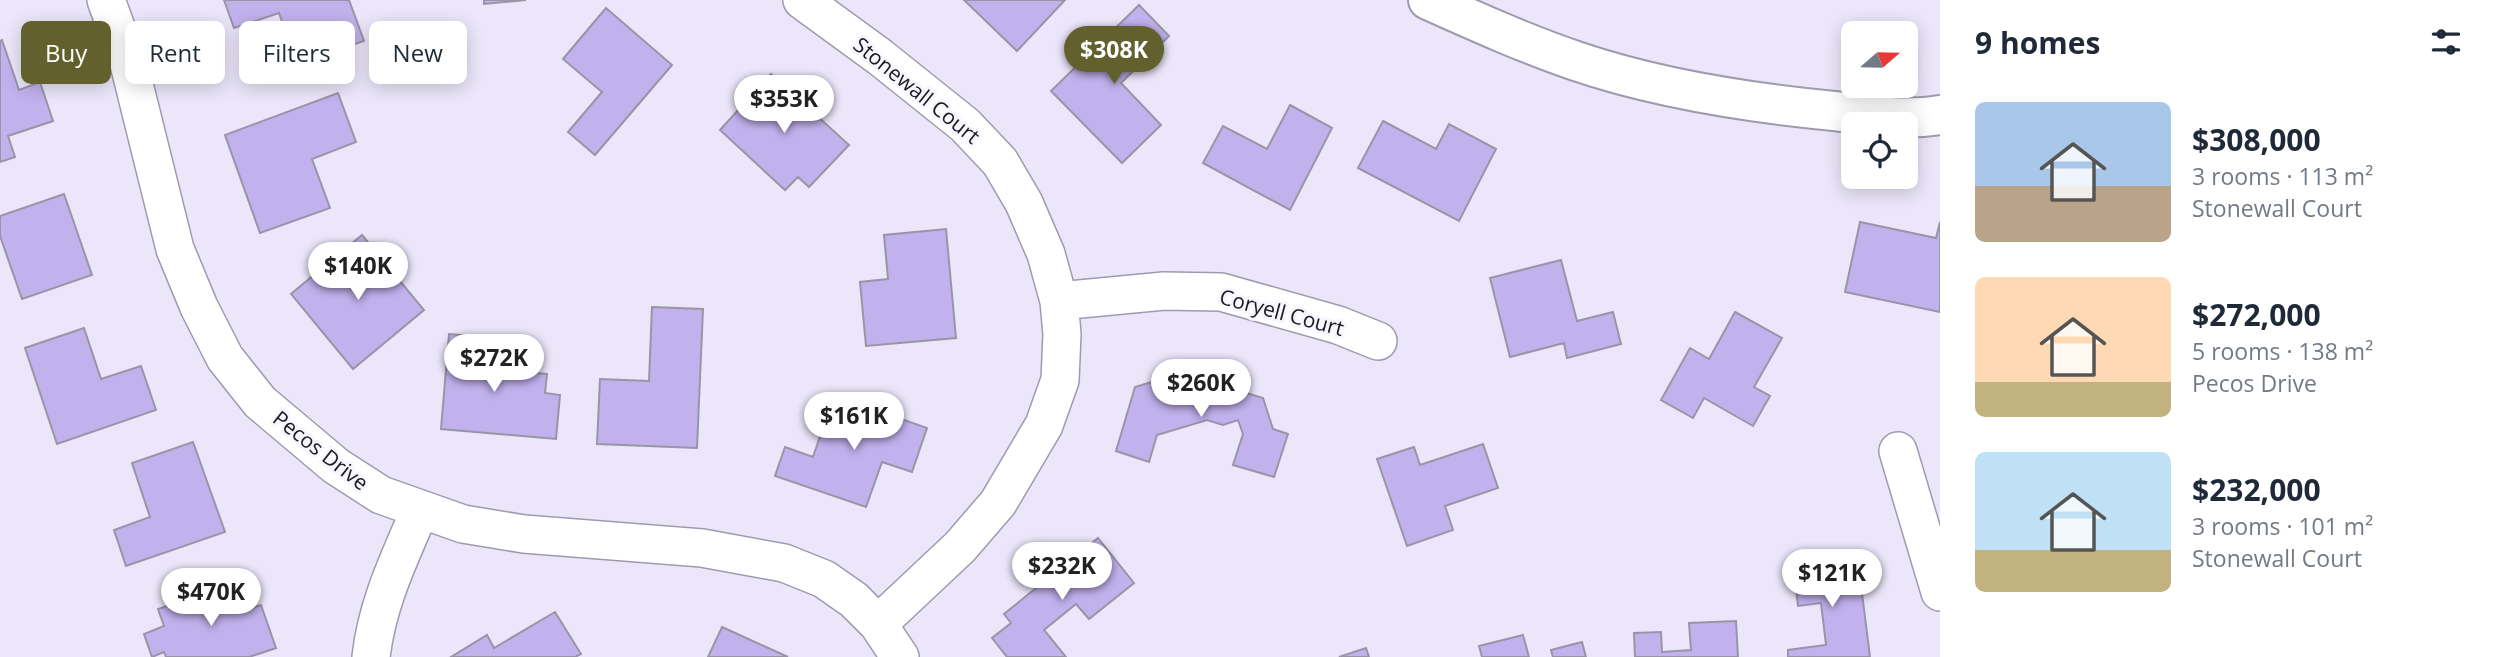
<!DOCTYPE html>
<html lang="en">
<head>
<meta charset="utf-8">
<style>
  :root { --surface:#fff; --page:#f6f6f7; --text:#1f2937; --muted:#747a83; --accent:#62612d }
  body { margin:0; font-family:"Open Sans",sans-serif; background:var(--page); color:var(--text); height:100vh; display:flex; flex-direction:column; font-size:26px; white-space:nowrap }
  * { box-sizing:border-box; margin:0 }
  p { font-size:23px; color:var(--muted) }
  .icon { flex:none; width:38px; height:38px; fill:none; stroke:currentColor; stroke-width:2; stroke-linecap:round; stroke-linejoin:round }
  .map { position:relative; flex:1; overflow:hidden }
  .panel { display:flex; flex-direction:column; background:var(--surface); width:560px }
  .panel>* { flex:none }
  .guide { position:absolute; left:21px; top:21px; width:665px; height:63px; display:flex; gap:14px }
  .needle { width:46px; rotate:70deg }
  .tools { position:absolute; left:1841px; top:21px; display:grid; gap:14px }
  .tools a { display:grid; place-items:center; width:77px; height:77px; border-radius:10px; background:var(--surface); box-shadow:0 4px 18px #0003; font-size:35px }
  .price { position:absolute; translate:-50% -60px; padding:0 16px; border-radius:24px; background:#fff; color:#222; font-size:23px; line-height:46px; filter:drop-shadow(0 2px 4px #0008) }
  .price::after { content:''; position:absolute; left:50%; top:42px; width:21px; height:16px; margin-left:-10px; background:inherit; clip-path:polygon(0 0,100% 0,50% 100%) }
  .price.active { background:var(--accent); color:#fff }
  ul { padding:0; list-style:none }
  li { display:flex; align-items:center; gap:21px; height:175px; padding:0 35px }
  li span { display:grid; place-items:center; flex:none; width:196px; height:140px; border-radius:10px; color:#555 }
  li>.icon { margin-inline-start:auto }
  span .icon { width:84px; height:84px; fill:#fffc; stroke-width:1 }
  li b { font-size:30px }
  h2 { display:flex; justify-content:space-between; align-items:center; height:84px; padding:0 35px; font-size:30px }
  .tag { padding:0 24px; border-radius:10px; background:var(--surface); box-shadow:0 4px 18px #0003; font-size:24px; line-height:63px }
  .tag.active { background:var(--accent); color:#fff }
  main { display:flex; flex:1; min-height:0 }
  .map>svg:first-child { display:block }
  .building { fill:#c1b1ed; stroke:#9995a7; stroke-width:2 }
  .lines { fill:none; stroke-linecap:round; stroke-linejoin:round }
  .minor-casing { stroke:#9f9aad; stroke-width:40 }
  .tertiary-casing { stroke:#9f9aad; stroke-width:42 }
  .minor { stroke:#fff; stroke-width:37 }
  .tertiary { stroke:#fff; stroke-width:38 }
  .labels { text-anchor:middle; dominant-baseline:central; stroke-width:6; stroke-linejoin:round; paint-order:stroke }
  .street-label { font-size:21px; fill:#1b1920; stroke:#f7f5fd }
</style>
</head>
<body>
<main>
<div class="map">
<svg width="1940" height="657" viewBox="0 0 1940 657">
  <rect width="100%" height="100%" fill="#ebe6fa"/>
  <path class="building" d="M224 0H349L364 41 297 64 279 13 234 28Z
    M484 0H526L484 4Z
    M964 0H1065L1017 51Z
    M1139 5 1169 36 1121 83 1161 125 1122 163 1051 91Z
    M606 8 672 65 595 155 568 132 602 92 563 59Z
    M2 40 19 90 40 82 53 121 8 136 15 157 0 162V41Z
    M771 74 849 145 809 187 798 177 785 190 720 130Z
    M338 93 356 142 312 159 330 208 260 233 225 135Z
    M1290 105 1332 128 1290 210 1203 163 1223 126 1267 149Z
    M1383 121 1436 149 1449 124 1496 149 1459 221 1358 168Z
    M64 194 92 275 22 299 0 236V216Z
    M1860 222 1936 238 1940 222V312L1845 292Z
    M946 229 956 338 866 346 860 282 888 279 884 235Z
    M362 235 424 310 353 369 291 294Z
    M1561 260 1577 321 1613 312 1621 344 1567 358 1564 343 1510 357 1490 278Z
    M652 307 703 309 697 448 597 444 600 379 649 381Z
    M1735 312 1782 338 1754 387 1770 396 1753 426 1704 398 1693 418 1661 400 1690 348 1709 359Z
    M84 328 101 379 141 366 156 410 57 444 25 348Z
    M449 334 495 338 492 370 547 374 545 393 560 395 556 439 441 429Z
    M1181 373 1263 398 1273 429 1288 434 1274 477 1233 465 1243 434 1238 420 1223 425 1207 420 1157 435 1149 462 1116 451 1135 387Z
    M834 395 927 428 912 472 882 462 866 507 775 476 785 447 813 457Z
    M193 442 225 532 126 566 114 530 150 517 132 463Z
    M1483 444 1498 488 1445 506 1453 530 1407 546 1377 459 1414 447 1420 465Z
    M1098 538 1134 583 1089 619 1076 604 1044 630 1066 657H1007L992 638 1011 623 1004 614Z
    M1841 555 1844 587 1861 585 1870 657H1788V650L1826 645 1821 603 1798 606 1793 561Z
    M233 583 243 611 261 605 276 648 249 657H166L164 652 152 657 144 634 164 626 158 609Z
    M555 612 581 654 575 657H451L487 635 494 648Z
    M1736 621 1738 657H1635L1634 633 1661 632 1662 652 1691 650 1689 623Z
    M722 627 788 657H708Z
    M1523 635 1529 657H1482L1479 646Z
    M1582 642 1586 657H1553L1551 650Z
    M1366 648 1369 657H1339Z"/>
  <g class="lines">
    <defs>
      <path id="minor" d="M106 0 128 60 175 249 199 307 225 358 260 402 336 466 381 495 463 524 524 534 702 548 784 563 824 579 854 600 878 624 900 657
        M802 0 880 57 965 125 1000 162 1024 203 1046 254 1059 301 1062 334 1060 380 1044 425 998 503 960 547 878 624
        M1059 301 1164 291 1221 292 1338 325 1378 341
        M1898 451 1940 592
        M371 657C377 604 399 559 420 510"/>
      <path id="tertiary" d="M1428 0C1477 22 1526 44 1576 61 1655 88 1751 103 1834 111 1869 115 1905 121 1940 115"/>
    </defs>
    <use href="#minor" class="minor-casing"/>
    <use href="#tertiary" class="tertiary-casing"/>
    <use href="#minor" class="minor"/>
    <use href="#tertiary" class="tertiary"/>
  </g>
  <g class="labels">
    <g class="street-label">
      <text transform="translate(917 90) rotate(39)">Stonewall Court</text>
      <text transform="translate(1282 312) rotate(15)">Coryell Court</text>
      <text transform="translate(321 450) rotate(38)">Pecos Drive</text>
    </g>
  </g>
</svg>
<div class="tools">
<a><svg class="needle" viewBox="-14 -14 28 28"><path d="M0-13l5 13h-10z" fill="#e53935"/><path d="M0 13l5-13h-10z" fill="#747a83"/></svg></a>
<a><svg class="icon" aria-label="locate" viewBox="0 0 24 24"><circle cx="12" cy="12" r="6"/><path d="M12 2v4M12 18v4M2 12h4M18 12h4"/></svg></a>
</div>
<b class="price active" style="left:1114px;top:86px">$308K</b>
<b class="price" style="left:784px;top:135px">$353K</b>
<b class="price" style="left:358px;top:302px">$140K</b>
<b class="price" style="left:494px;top:394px">$272K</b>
<b class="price" style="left:1201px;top:419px">$260K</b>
<b class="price" style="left:854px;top:452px">$161K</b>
<b class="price" style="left:1062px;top:602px">$232K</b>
<b class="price" style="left:1832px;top:609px">$121K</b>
<b class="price" style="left:211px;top:628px">$470K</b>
<div class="guide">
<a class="tag active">Buy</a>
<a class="tag">Rent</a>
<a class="tag">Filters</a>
<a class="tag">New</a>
</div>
</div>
<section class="panel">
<h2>9 homes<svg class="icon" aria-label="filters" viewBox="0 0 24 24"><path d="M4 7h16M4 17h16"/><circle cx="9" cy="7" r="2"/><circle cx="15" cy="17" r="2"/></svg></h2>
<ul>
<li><span style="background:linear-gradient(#a9c7e8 60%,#b9a48a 0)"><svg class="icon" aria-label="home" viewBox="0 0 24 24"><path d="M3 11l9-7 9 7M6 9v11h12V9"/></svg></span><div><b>$308,000</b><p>3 rooms · 113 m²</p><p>Stonewall Court</p></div></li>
<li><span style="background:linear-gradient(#ffd9b3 75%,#c2b280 0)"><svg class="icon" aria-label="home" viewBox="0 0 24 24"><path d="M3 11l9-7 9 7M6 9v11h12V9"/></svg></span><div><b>$272,000</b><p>5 rooms · 138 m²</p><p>Pecos Drive</p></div></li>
<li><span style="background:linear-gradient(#bfe0f5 70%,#c2b280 0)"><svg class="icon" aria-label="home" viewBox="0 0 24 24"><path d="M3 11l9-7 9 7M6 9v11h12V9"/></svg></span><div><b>$232,000</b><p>3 rooms · 101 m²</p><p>Stonewall Court</p></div></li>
</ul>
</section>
</main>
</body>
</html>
